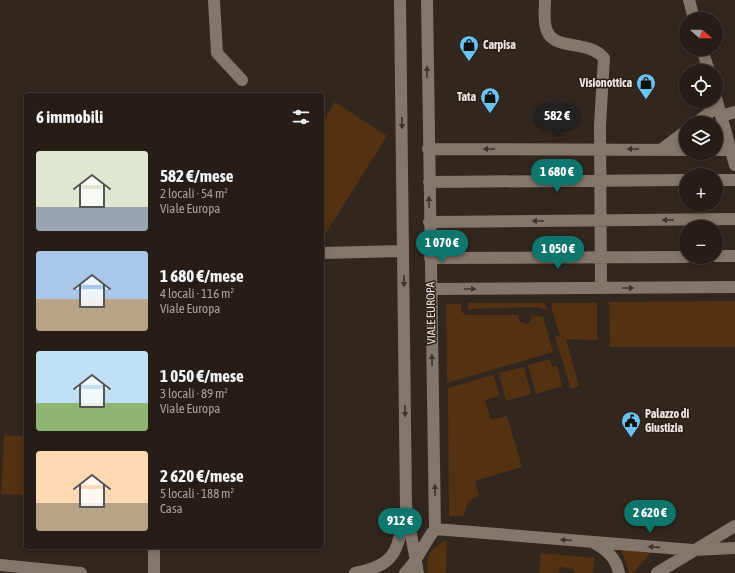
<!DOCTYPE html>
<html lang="it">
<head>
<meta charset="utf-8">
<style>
  :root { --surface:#261d16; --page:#2e261f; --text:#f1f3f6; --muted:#a4a2a1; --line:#423b35; --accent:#0f766e }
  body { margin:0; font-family:"Asap Condensed",sans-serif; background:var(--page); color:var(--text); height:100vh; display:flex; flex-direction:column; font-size:15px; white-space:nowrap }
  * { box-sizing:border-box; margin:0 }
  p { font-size:13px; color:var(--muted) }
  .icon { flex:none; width:22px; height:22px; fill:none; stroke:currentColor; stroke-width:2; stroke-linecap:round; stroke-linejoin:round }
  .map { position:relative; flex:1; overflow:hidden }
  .panel { position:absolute; left:24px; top:93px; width:300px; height:456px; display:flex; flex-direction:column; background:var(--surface); border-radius:4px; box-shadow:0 2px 6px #0003,0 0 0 1px var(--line) }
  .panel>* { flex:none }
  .needle { width:26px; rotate:110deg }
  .controls { position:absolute; left:679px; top:12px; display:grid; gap:8px }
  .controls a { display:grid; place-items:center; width:44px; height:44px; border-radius:50%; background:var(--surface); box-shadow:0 2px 6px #0003,0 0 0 1px var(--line); font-size:20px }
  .price { position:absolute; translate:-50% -34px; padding:0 9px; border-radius:14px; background:var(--accent); color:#fff; font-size:13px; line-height:26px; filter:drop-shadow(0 1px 2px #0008) }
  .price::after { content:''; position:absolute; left:50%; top:24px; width:12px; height:9px; margin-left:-6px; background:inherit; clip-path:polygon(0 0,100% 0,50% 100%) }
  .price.current { background:#222; color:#fff }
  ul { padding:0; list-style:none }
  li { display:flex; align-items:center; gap:12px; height:100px; padding:0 12px }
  li span { display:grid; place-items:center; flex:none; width:112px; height:80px; border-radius:4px; color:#555 }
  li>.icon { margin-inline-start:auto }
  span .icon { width:48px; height:48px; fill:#fffc; stroke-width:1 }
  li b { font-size:17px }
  h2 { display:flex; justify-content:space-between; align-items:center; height:48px; padding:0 12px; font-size:17px }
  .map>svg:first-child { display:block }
  .green { fill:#543110 }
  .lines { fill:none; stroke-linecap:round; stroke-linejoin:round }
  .minor { stroke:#83766b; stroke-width:12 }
  .oneway { fill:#3f342a }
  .labels { text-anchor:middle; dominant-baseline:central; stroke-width:3; stroke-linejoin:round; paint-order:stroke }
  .poi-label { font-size:12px; font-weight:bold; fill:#ede5df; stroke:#281e15; text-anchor:start }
  .street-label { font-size:12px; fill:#ede5df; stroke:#281e15 }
</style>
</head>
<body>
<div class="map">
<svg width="735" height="573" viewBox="0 0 735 573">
  <rect width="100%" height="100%" fill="#32271e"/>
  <path class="green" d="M335 102 387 136 324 236 322 235V123Z
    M735 301V347H610L609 302Z
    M468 303H545L547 311 539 307 468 309Z
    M552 303H597V340L566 339 579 386 571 389 555 337 560 336 552 310Z
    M446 304H461V311L465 315H518L519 321 526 324 530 322 532 315 543 317 553 352 447 383Z
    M550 359 552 367 557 366 562 386 536 394 528 365Z
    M524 367 531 394 506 401 499 373Z
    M493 375 500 396 485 400 491 420 507 416 522 467 475 481 479 495 468 502 463 516H449L448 388Z
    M4 435 26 437V495L1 494Z
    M447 540 446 573H428C424 557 432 546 447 540Z
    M620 549 651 553 633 573H629L624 557Z
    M541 553 595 558 593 573H574V569L560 567 559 573H539Z"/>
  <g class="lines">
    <path class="minor" d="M214 0 217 53 242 80
      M400 0 406 506 418 573
      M427 0 435 529
      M545 0C545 9 543 23 547 31 555 51 587 39 604 58L600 125 601 288
      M689 0 694 19
      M702 49 709 71
      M716 98 735 165
      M721 116 735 112
      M696 123 718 106
      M428 149 686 150
      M662 149 686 131
      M716 150H731
      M716 180H735
      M429 182 686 180
      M429 222 735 219
      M322 253 403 251
      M716 256H735
      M430 258 686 257
      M431 289 735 287
      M435 529 693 550 735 548
      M594 543C607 550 616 558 619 573
      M154 547V573
      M0 565 81 573
      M355 573C395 565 397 553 404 515
      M405 573C418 560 424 543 435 529
      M657 573 735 526"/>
  </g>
  <defs><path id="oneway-solid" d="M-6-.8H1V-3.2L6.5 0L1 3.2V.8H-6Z"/></defs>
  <g class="oneway">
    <use href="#oneway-solid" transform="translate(427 72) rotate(-90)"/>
    <use href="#oneway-solid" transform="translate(402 123) rotate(89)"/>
    <use href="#oneway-solid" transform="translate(489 149) rotate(-180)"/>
    <use href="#oneway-solid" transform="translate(633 149) rotate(-180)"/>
    <use href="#oneway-solid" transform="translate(429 202) rotate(-91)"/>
    <use href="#oneway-solid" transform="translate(668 220) rotate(180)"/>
    <use href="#oneway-solid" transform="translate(538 221) rotate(180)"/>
    <use href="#oneway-solid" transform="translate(404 281) rotate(89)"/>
    <use href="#oneway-solid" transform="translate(628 288)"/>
    <use href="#oneway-solid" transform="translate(470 289)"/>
    <use href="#oneway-solid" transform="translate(432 360) rotate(-91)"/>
    <use href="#oneway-solid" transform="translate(405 411) rotate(89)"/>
    <use href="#oneway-solid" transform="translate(435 490) rotate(-91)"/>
    <use href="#oneway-solid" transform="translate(566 540) rotate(-175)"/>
    <use href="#oneway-solid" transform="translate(654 547) rotate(-176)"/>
  </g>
  <defs>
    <symbol id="shop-pin" viewBox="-11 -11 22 30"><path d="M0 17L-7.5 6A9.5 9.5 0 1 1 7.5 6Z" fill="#6bc3f2" stroke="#281e15"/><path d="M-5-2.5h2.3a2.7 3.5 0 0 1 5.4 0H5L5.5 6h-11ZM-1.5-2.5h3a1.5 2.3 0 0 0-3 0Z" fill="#111"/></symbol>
    <symbol id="civic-pin" viewBox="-11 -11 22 30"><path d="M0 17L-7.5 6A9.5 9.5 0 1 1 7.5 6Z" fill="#6bc3f2" stroke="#281e15"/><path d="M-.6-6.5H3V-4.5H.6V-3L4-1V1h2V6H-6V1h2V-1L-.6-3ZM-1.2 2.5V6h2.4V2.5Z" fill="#111"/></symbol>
  </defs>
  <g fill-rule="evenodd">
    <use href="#shop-pin" x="458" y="34" width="22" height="30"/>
    <use href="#shop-pin" x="635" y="72" width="22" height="30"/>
    <use href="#shop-pin" x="479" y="86" width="22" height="30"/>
    <use href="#civic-pin" x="620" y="410" width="22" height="30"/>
  </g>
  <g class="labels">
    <g class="poi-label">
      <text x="483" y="45">Carpisa</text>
      <text x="632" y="83" text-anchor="end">Visionottica</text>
      <text x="476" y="97" text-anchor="end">Tata</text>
      <text x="645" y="414">Palazzo di<tspan x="645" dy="14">Giustizia</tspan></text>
    </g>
    <g class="street-label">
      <text transform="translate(431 313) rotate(-91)">VIALE EUROPA</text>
    </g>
  </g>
</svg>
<div class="controls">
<a><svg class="needle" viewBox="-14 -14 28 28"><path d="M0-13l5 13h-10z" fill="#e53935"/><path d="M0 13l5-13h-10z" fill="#a4a2a1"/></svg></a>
<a><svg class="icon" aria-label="locate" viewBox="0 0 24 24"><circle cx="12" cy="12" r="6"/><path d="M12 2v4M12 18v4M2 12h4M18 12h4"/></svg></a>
<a><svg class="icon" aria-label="layers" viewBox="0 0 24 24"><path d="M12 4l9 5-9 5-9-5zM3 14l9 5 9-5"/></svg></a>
<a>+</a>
<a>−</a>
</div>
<b class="price current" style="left:557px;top:137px">582 €</b>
<b class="price" style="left:557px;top:193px">1 680 €</b>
<b class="price" style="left:442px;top:264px">1 070 €</b>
<b class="price" style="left:558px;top:270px">1 050 €</b>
<b class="price" style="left:650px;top:534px">2 620 €</b>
<b class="price" style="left:400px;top:542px">912 €</b>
<section class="panel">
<h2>6 immobili<svg class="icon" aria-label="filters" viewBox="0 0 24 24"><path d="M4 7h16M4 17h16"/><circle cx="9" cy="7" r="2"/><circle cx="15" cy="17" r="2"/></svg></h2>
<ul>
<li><span style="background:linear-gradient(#dfe7d0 70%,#9aa5b1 0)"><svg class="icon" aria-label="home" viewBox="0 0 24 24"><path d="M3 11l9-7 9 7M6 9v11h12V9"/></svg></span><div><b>582 €/mese</b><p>2 locali · 54 m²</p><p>Viale Europa</p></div></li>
<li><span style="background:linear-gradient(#a9c7e8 60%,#b9a48a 0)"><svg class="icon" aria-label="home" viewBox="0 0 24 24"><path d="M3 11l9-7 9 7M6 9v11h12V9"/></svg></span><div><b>1 680 €/mese</b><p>4 locali · 116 m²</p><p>Viale Europa</p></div></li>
<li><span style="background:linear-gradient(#bfe0f5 65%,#8fb573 0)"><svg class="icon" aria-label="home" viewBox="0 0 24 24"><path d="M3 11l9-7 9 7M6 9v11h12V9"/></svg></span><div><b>1 050 €/mese</b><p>3 locali · 89 m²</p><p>Viale Europa</p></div></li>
<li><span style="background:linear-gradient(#ffd9b3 65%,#b9a48a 0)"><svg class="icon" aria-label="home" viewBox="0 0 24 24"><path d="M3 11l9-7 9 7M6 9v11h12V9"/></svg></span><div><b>2 620 €/mese</b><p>5 locali · 188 m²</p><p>Casa</p></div></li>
</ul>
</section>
</div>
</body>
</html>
